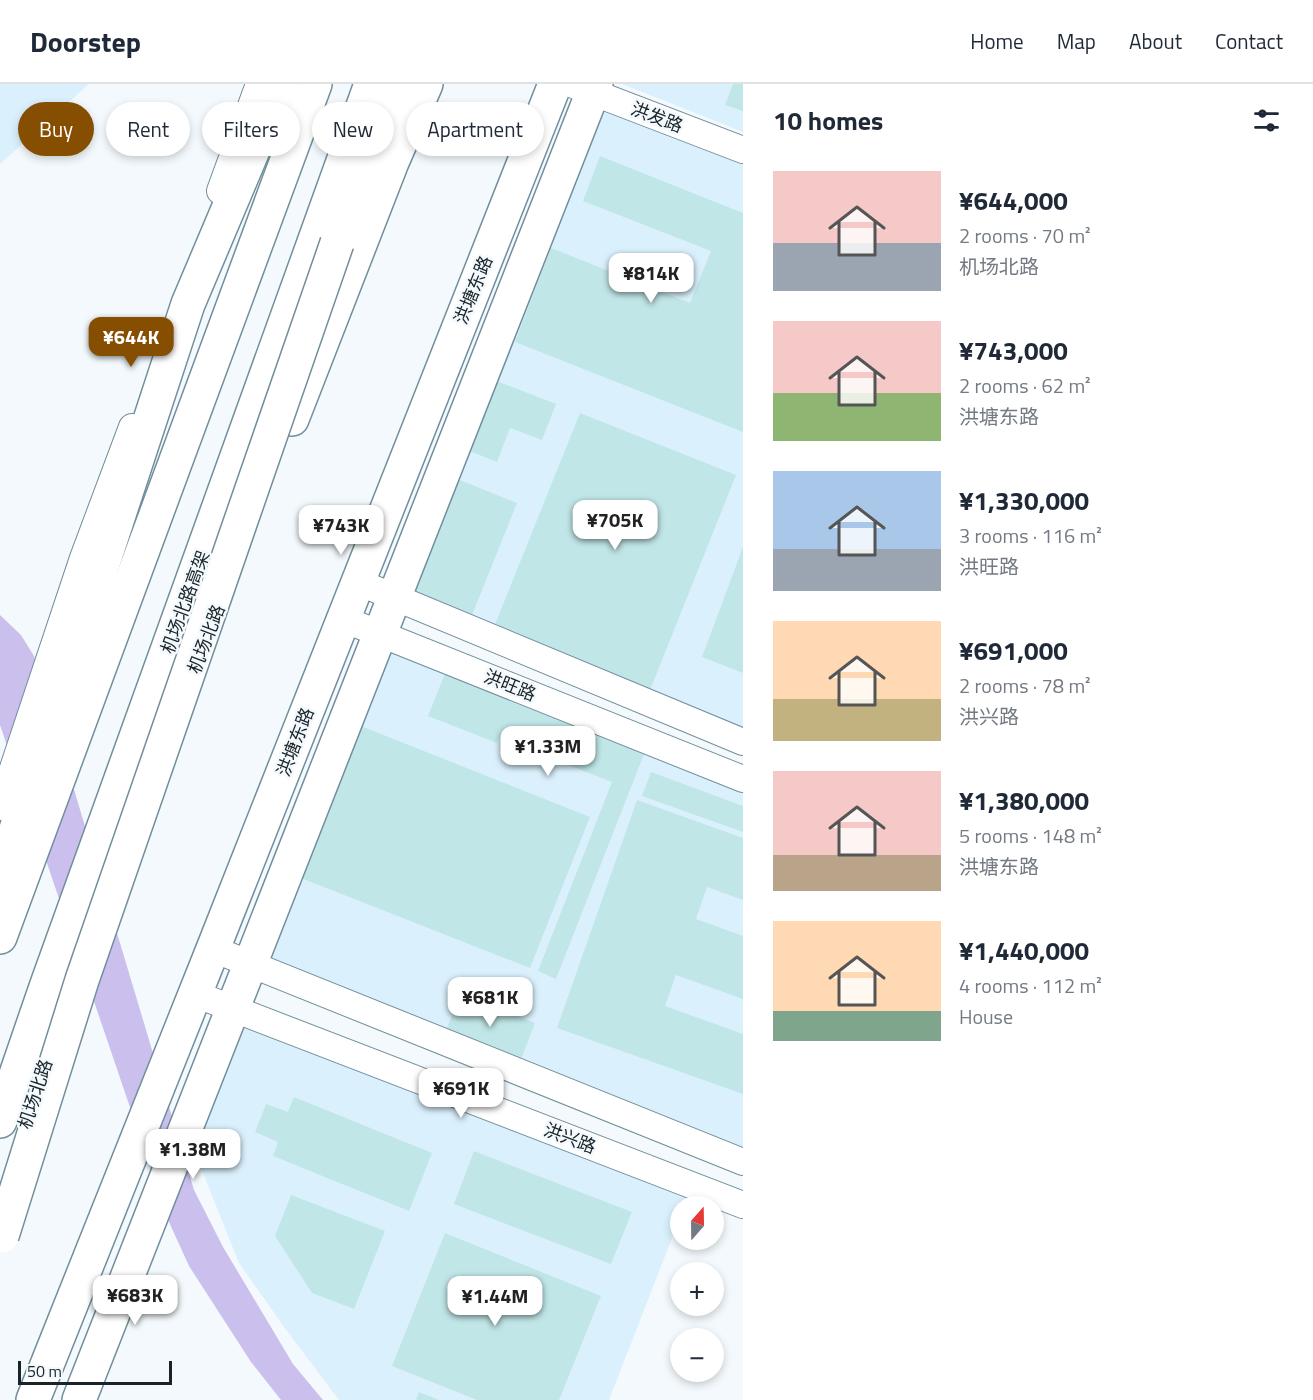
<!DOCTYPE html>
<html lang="en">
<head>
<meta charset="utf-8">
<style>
  :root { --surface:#fff; --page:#f6f6f7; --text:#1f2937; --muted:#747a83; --line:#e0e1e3; --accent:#864e00 }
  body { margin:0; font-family:"Titillium Web","Noto Sans SC",sans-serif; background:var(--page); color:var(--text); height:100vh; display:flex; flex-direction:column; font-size:22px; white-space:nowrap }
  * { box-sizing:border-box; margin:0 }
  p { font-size:20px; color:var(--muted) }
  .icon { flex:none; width:33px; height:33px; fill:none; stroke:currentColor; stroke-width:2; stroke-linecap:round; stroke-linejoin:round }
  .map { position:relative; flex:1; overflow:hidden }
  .drawer { display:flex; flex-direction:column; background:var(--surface); width:570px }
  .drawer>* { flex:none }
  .guide { position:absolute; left:18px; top:18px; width:570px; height:54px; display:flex; gap:12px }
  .needle { width:39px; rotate:20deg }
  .tools { position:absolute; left:670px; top:1112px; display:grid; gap:12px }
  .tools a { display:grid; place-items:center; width:54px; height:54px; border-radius:50%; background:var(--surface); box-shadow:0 3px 9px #0003; font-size:30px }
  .scale { position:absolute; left:18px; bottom:15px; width:154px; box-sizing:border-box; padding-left:6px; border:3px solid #18242a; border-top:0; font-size:16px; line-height:21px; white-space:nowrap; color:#18242a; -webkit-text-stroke:4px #f3f9fc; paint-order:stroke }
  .price { position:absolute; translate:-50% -51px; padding:0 14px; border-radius:12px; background:#fff; color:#222; font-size:20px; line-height:39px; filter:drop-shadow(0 2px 3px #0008) }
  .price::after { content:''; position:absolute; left:50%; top:36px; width:18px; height:14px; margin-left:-9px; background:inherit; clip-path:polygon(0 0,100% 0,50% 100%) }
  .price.selected { background:var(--accent); color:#fff }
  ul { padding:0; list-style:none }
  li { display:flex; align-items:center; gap:18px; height:150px; padding:0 30px }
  li span { display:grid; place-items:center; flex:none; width:168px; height:120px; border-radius:0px; color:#555 }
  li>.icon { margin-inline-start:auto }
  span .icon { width:72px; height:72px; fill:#fffc; stroke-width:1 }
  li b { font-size:26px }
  h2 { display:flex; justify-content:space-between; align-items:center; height:72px; padding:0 30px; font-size:26px }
  .pill { padding:0 21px; border-radius:27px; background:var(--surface); box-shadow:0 3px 9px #0003; font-size:21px; line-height:54px }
  .pill.selected { background:var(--accent); color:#fff }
  header { display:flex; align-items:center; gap:36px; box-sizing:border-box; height:84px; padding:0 30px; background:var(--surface); border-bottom:2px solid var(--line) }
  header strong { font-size:28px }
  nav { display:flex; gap:33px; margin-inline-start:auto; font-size:21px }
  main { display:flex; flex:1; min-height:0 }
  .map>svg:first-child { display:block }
  .built { fill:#daf1fd }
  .water { fill:#cbc0ed }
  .building { fill:#c1e6e7 }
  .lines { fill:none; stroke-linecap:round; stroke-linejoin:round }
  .minor-casing { stroke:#718e9c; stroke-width:28 }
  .major-casing { stroke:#718e9c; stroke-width:36 }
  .highway-casing { stroke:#718e9c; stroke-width:36 }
  .minor { stroke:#fff; stroke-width:26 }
  .major { stroke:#fff; stroke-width:33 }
  .highway { stroke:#fff; stroke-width:33 }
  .highway-bridge-casing { stroke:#718e9c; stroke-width:36; stroke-linecap:butt }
  .highway-bridge { stroke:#fff; stroke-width:33 }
  .labels { text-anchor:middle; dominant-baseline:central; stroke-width:5; stroke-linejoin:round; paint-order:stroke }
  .street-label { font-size:18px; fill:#18242a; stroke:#f3f9fc }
</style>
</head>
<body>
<header>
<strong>Doorstep</strong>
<nav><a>Home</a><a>Map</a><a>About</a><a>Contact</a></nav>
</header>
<main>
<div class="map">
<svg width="743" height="1316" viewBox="0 0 743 1316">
  <rect width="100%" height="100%" fill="#f3f9fc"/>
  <path class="built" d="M0 0H89L0 80Z
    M622 0H743V48Z
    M596 22 743 79V652L399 511Z
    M384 557 743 702V1071L258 877Z
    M235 933 690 1108 684 1122H681V1131L609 1316H339L284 1243 239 1179 191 1059Z"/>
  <path class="water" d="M0 531 21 551 34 572 194 1106 223 1163 293 1280 323 1316H281L251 1278 189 1182 169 1138 0 641Z"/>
  <path class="building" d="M733 0H743V27L725 21Z
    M600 72 743 129V348L515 258 551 164 690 219 711 167 583 117Z
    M489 294 556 320 542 356 510 344 497 378 462 364Z
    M580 329 736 391 650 606 494 543Z
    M450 392 517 419 470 536 403 510Z
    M743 463V589L702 573Z
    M446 587 515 614 513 618 644 670 556 895 538 887 612 698 499 654 497 659 428 632Z
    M361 642 590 733 530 884 301 794Z
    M651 688 743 722V748L642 712Z
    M637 716 743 754V816L707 803 696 835 743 852V915L676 891 665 922 743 950V1010L557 944Z
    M461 909 535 939 520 978 445 949Z
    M294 1013 432 1069 409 1127 273 1072 278 1058 255 1048 266 1020 288 1028Z
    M474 1067 632 1128 611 1180 454 1120Z
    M291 1111 385 1147 354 1225 312 1209 275 1152Z
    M445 1149 601 1212 559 1316H477L392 1282Z
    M419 1308 439 1316H416Z"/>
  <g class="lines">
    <defs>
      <path id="minor" d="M571 0 743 66
        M220 107 259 0
        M358 498 743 658
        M343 535 743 695
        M0 723 83 474 132 343
        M213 865 743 1078
        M195 910 743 1121"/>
      <path id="major" d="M292 335 392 78 426 0
        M0 853 315 0
        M33 1316 213 865 555 0
        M79 1316 596 0"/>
      <path id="highway" d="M340 152 399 0
        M0 794 188 220 281 0
        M0 1037 46 903 371 0"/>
    </defs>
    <use href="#minor" class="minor-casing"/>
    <use href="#major" class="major-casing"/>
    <use href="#highway" class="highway-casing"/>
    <use href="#minor" class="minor"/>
    <use href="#major" class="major"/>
    <use href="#highway" class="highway"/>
    <defs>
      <path id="highway-bridge" d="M2 1152 82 896 337 159"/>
    </defs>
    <use href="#highway-bridge" class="highway-bridge-casing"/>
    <use href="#highway-bridge" class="highway-bridge"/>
  </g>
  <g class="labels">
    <g class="street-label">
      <text transform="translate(657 33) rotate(21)">洪发路</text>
      <text transform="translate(473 206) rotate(-68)">洪塘东路</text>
      <text transform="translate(185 518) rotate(-70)">机场北路高架</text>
      <text transform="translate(206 555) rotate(-69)">机场北路</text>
      <text transform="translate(510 601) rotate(22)">洪旺路</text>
      <text transform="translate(295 658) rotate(-69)">洪塘东路</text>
      <text transform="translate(35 1010) rotate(-72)">机场北路</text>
      <text transform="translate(570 1054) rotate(21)">洪兴路</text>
    </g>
  </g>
</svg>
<div class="tools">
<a><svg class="needle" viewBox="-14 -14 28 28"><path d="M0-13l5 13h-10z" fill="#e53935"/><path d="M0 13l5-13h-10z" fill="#747a83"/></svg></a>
<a>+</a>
<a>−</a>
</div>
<div class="scale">50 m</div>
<b class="price" style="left:651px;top:220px">¥814K</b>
<b class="price selected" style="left:131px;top:284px">¥644K</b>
<b class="price" style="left:615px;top:467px">¥705K</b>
<b class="price" style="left:341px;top:472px">¥743K</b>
<b class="price" style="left:548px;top:693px">¥1.33M</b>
<b class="price" style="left:490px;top:944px">¥681K</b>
<b class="price" style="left:461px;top:1035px">¥691K</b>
<b class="price" style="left:193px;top:1096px">¥1.38M</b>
<b class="price" style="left:135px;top:1242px">¥683K</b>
<b class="price" style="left:495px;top:1243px">¥1.44M</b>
<div class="guide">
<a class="pill selected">Buy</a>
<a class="pill">Rent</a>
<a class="pill">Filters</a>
<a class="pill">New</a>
<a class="pill">Apartment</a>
</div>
</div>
<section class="drawer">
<h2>10 homes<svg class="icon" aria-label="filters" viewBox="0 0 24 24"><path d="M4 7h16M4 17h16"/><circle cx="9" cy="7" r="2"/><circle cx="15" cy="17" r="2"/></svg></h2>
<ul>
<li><span style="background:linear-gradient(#f6c9c9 60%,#9aa5b1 0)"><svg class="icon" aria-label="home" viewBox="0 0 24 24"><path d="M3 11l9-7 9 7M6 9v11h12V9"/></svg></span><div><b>¥644,000</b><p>2 rooms · 70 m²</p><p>机场北路</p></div></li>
<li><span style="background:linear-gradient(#f6c9c9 60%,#8fb573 0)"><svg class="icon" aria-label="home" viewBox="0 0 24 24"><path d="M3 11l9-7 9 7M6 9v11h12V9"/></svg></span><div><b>¥743,000</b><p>2 rooms · 62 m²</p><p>洪塘东路</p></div></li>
<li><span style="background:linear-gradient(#a9c7e8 65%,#9aa5b1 0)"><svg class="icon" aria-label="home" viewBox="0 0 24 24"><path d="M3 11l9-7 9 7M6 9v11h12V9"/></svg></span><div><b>¥1,330,000</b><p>3 rooms · 116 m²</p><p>洪旺路</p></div></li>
<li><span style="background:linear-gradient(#ffd9b3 65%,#c2b280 0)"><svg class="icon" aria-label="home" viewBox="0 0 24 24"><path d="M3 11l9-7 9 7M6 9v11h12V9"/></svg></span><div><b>¥691,000</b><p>2 rooms · 78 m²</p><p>洪兴路</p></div></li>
<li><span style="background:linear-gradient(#f6c9c9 70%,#b9a48a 0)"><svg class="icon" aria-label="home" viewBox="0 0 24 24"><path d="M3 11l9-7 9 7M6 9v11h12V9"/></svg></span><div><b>¥1,380,000</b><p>5 rooms · 148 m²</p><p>洪塘东路</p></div></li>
<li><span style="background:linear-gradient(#ffd9b3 75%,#7fa58c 0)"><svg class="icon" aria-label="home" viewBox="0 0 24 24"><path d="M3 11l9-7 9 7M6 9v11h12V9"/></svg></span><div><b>¥1,440,000</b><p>4 rooms · 112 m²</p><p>House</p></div></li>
</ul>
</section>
</main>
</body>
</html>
